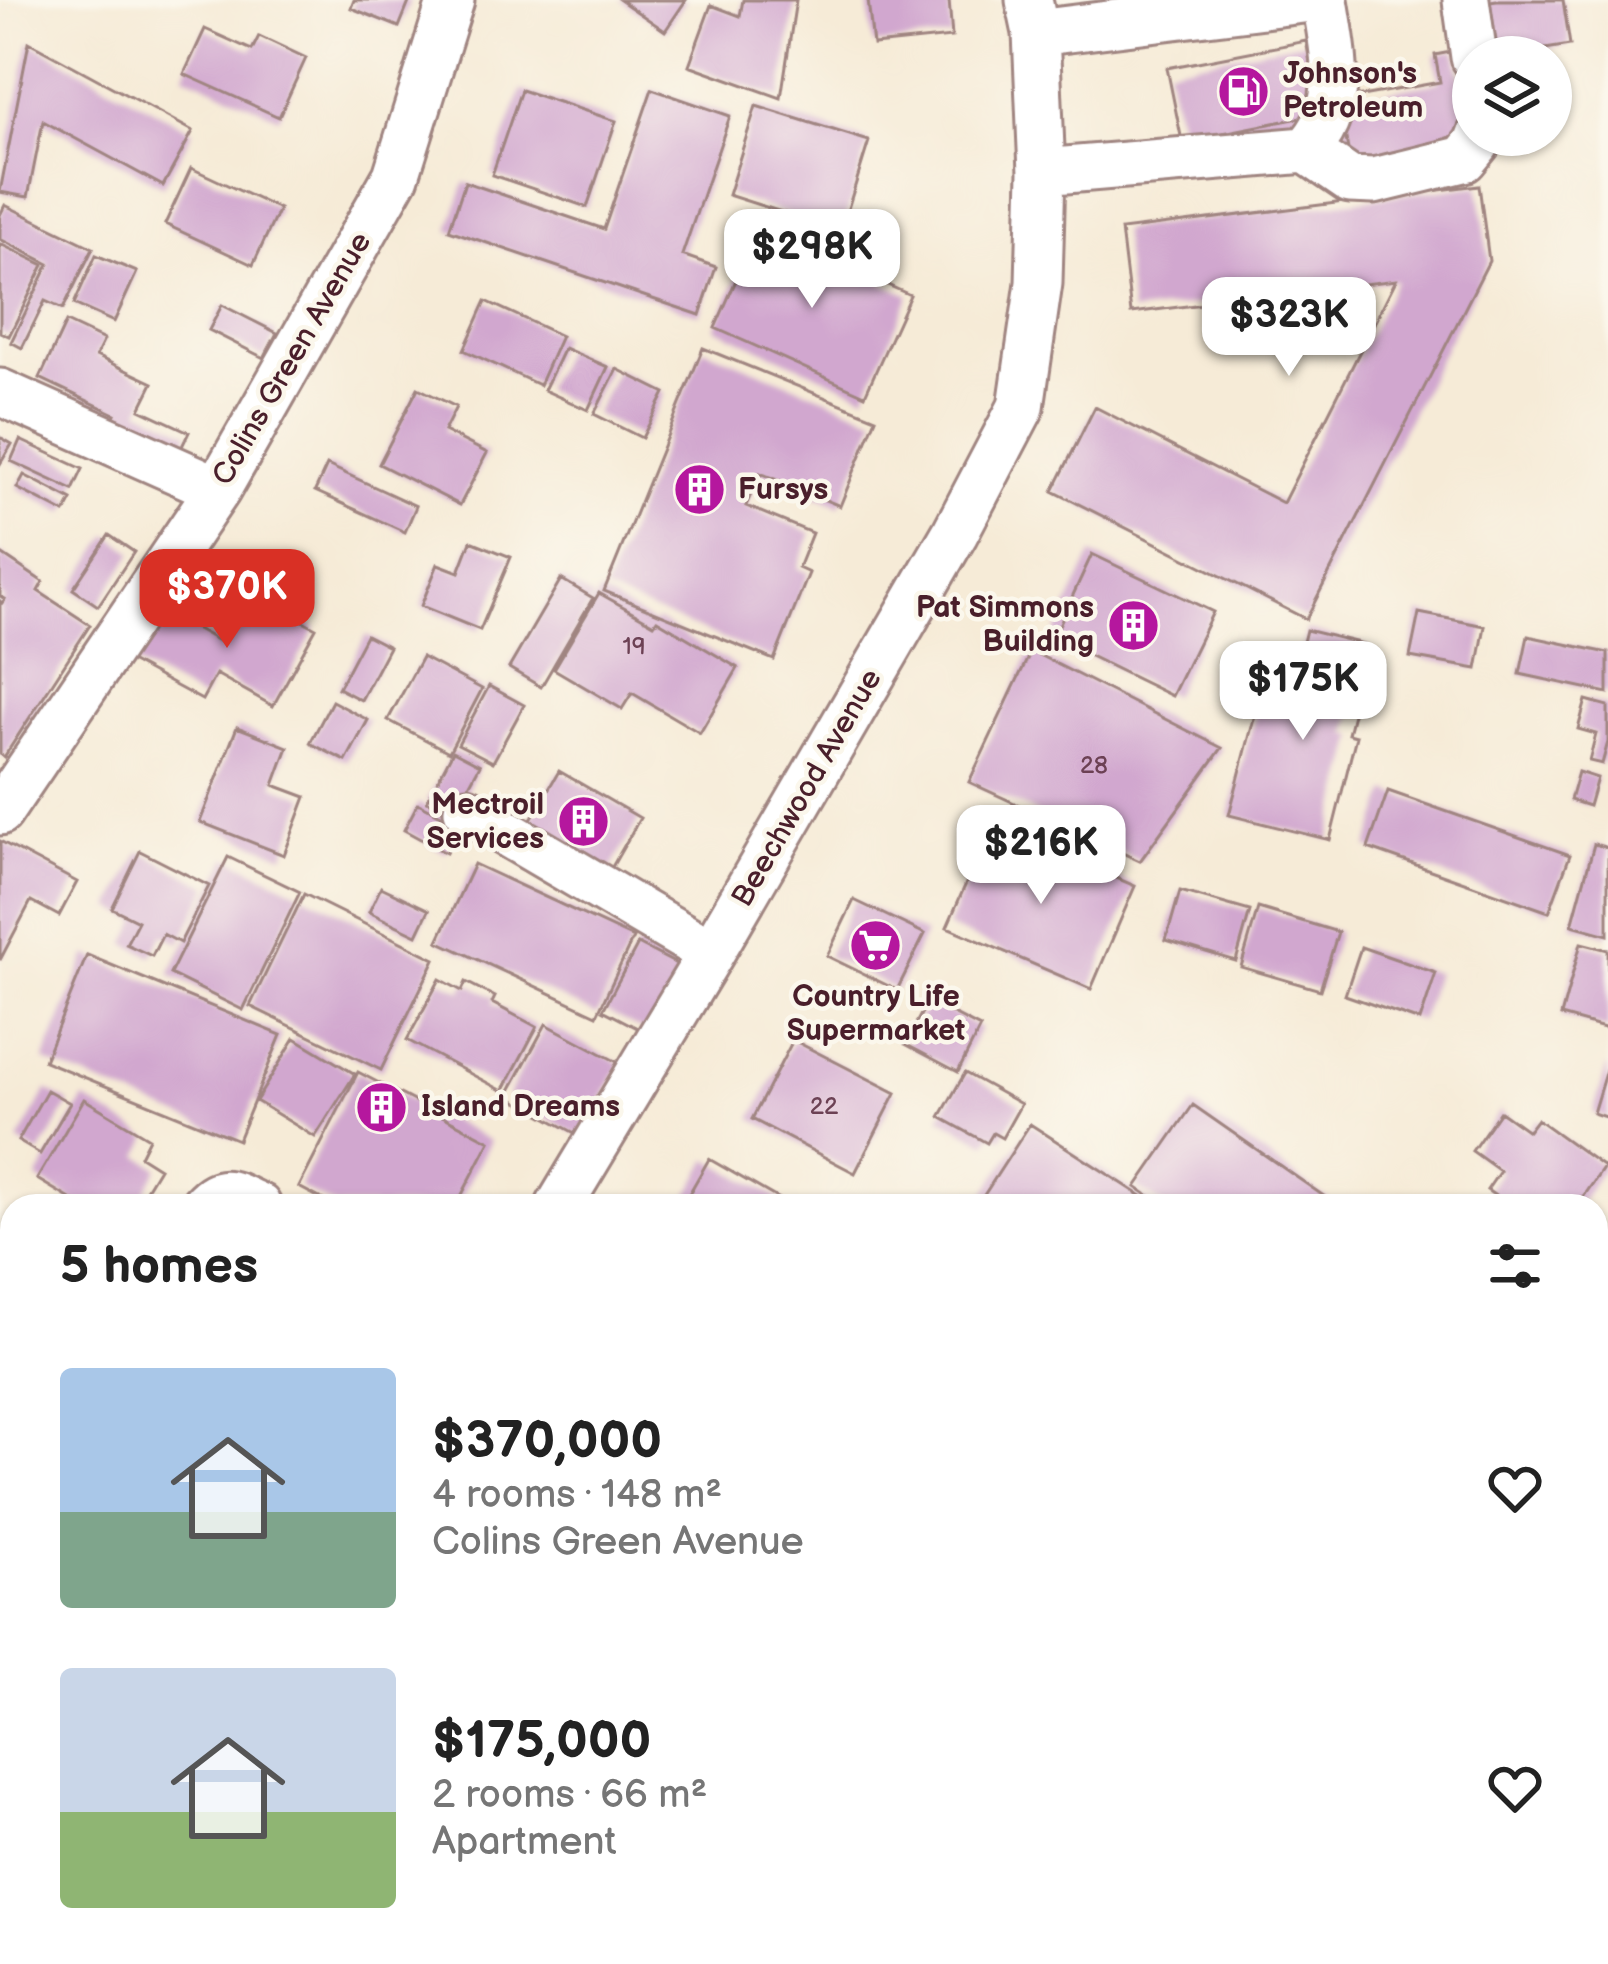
<!DOCTYPE html>
<html lang="en">
<head>
<meta charset="utf-8">
<style>
  :root { --surface:#fff; --page:#f6f6f6; --text:#222; --muted:#767676; --accent:#d93025 }
  body { margin:0; font-family:"Balsamiq Sans",sans-serif; background:var(--page); color:var(--text); height:100vh; display:flex; flex-direction:column; font-size:45px; white-space:nowrap }
  * { box-sizing:border-box; margin:0 }
  p { font-size:39px; color:var(--muted) }
  .icon { flex:none; width:66px; height:66px; fill:none; stroke:currentColor; stroke-width:2; stroke-linecap:round; stroke-linejoin:round }
  .map { position:relative; flex:1; overflow:hidden }
  .drawer { position:absolute; left:0px; top:1194px; width:1608px; height:771px; display:flex; flex-direction:column; background:var(--surface); border-radius:36px 36px 0 0; box-shadow:0 3px 9px #0004 }
  .drawer>* { flex:none }
  .fabs { position:absolute; left:1452px; top:36px; display:grid; gap:24px }
  .fabs a { display:grid; place-items:center; width:120px; height:120px; border-radius:50%; background:var(--surface); box-shadow:0 3px 9px #0004; font-size:60px }
  .price { position:absolute; translate:-50% -102px; padding:0 27px; border-radius:24px; background:#fff; color:#222; font-size:39px; line-height:78px; filter:drop-shadow(0 3px 6px #0008) }
  .price::after { content:''; position:absolute; left:50%; top:72px; width:36px; height:27px; margin-left:-18px; background:inherit; clip-path:polygon(0 0,100% 0,50% 100%) }
  .price.on { background:var(--accent); color:#fff }
  ul { padding:0; list-style:none }
  li { display:flex; align-items:center; gap:36px; height:300px; padding:0 60px }
  li span { display:grid; place-items:center; flex:none; width:336px; height:240px; border-radius:12px; color:#555 }
  li>.icon { margin-inline-start:auto }
  span .icon { width:144px; height:144px; fill:#fffc; stroke-width:1 }
  li b { font-size:51px }
  h2 { display:flex; justify-content:space-between; align-items:center; height:144px; padding:0 60px; font-size:51px }
  .map>svg:first-child { display:block }
  .building { fill:#d1a7cf }
  .lines { fill:none; stroke-linecap:round; stroke-linejoin:round }
  .minor-casing { stroke:#a08581; stroke-width:51 }
  .minor { stroke:#fff; stroke-width:45 }
  .labels { text-anchor:middle; dominant-baseline:central; stroke-width:9; stroke-linejoin:round; paint-order:stroke }
  .number-label { font-size:24px; fill:#6c4154 }
  .poi-label { font-size:30px; font-weight:bold; fill:#4a1f2b; stroke:#fbf7ec; text-anchor:start }
  .street-label { font-size:30px; fill:#4a1f2b; stroke:#fbf7ec }
</style>
</head>
<body>
<div class="map">
<svg width="1608" height="1964" viewBox="0 0 1608 1964">
  <rect width="100%" height="100%" fill="#fbf7ec"/>
  <filter id="ink" filterUnits="userSpaceOnUse"><feTurbulence type="fractalNoise" baseFrequency=".00833" numOctaves="2"/><feDisplacementMap in="SourceGraphic" scale="24" xChannelSelector="R" yChannelSelector="G"/><feConvolveMatrix kernelMatrix="1 2 1 2 8 2 1 2 1" color-interpolation-filters="sRGB"/></filter>
  <filter id="wash" filterUnits="userSpaceOnUse"><feTurbulence type="fractalNoise" baseFrequency=".004" numOctaves="4" result="noise"/><feDisplacementMap in="SourceGraphic" scale="48" xChannelSelector="R" yChannelSelector="G"/><feGaussianBlur stdDeviation="2.7" result="paint"/><feColorMatrix in="noise" values="0 0 0 0 0 0 0 0 0 0 0 0 0 0 0 0 0 1.4 0 .05"/><feComposite in="paint" operator="in"/></filter>
  <g filter="url(#wash)">
    <rect width="100%" height="100%" fill="#f6ebd7"/>
    <g id="blocks">
      <path class="building" d="M354 0H410L399 27 351 8Z
        M620 0H686L665 31Z
        M743 0H796L781 98 689 65 711 5 740 16Z
        M868 0H949L952 37 873 45Z
        M1497 0H1563L1570 45 1496 57 1477 3Z
        M205 29 252 50 259 36 306 58 279 117 184 74Z
        M1306 41 1320 114 1182 141 1167 68Z
        M29 42 193 131 163 186 43 121 28 197 0 192Z
        M1456 51 1470 134 1447 138 1448 149 1351 166 1339 100 1440 82 1435 55Z
        M652 89 730 116 682 255 716 267 700 315 449 230 465 182 604 229Z
        M521 90 616 121 587 207 492 175Z
        M756 106 869 141 841 231 728 195Z
        M191 168 279 209 253 265 165 224Z
        M1479 185 1489 261 1306 619 1053 491 1095 407 1283 503 1396 280 1131 313 1121 230Z
        M5 205 93 248 63 309 45 301 22 348 11 342 49 264 0 239V215Z
        M759 228 910 295 865 395 715 328Z
        M0 244 44 265 9 336 0 332Z
        M96 255 137 272 114 322 74 304Z
        M486 301 561 336 539 385 464 350Z
        M222 305 277 333 264 358 209 330Z
        M66 322 104 340 96 356 153 383 140 409 189 432 176 459 108 428 115 414 40 378Z
        M564 348 608 367 588 410 544 390Z
        M703 348 876 418 840 506 760 473 746 506 812 533 798 568 809 573 774 660 604 591Z
        M617 369 665 393 642 438 594 414Z
        M418 388 456 407 444 431 487 453 460 505 379 464Z
        M0 437 12 444 0 464Z
        M20 440 83 469 73 490 11 461Z
        M327 465 416 506 405 532 315 491Z
        M24 475 72 500 65 513 17 488Z
        M109 535 134 552 98 606 73 589Z
        M471 541 511 557 480 630 421 606 438 564 459 572Z
        M0 553 43 582 38 591 90 625 4 757 0 754V601L2 603 5 599 0 596Z
        M1092 554 1213 612 1172 696 1053 638Z
        M561 579 593 598 541 687 509 668Z
        M248 591 316 628 273 706 216 674 202 700 130 661 159 608 220 642Z
        M599 593 654 624 657 620 738 668 700 733 632 693 622 709 554 669Z
        M1419 613 1485 626 1477 669 1410 657Z
        M1306 630 1364 644 1351 697 1357 698 1348 734 1356 736 1330 840 1229 815 1256 711 1271 715 1280 678 1293 682Z
        M366 635 389 647 361 700 338 688Z
        M1528 636 1608 653V693L1520 674Z
        M1031 651 1222 748 1140 861 969 782Z
        M422 657 482 689 449 752 388 720Z
        M489 686 524 705 493 762 458 744Z
        M1586 700 1608 706V742L1602 764 1589 761 1596 734 1578 729Z
        M332 701 368 720 346 761 310 743Z
        M237 727 288 747 274 785 306 797 284 855 200 822Z
        M453 751 480 765 453 815 427 801Z
        M559 771 640 818 608 874 527 826Z
        M1578 772 1597 778 1589 806 1570 800Z
        M1388 791 1570 855 1549 912 1368 848Z
        M418 803 460 825 446 853 404 830Z
        M992 824 1135 886 1091 989 947 927Z
        M0 841 77 882 59 916 31 901 0 960Z
        M1594 844 1608 848V935L1572 925Z
        M140 851 209 886 180 943 163 934 152 956 126 944 138 921 112 908Z
        M228 857 300 892 243 1010 170 974Z
        M474 864 633 938 597 1015 438 941Z
        M381 887 429 910 417 935 369 912Z
        M1180 891 1250 911 1236 961 1166 940Z
        M304 894 435 959 381 1070 250 1006Z
        M854 900 925 934 897 990 827 956Z
        M1258 908 1338 932 1320 990 1241 967Z
        M1581 943 1608 950V1029L1561 1016Z
        M638 944 684 968 649 1034 603 1010Z
        M1361 947 1436 973 1420 1021 1345 995Z
        M87 955 281 1035 238 1140 44 1061Z
        M440 979 462 991 466 982 495 997 492 1003 537 1027 503 1091 407 1040Z
        M928 1001 980 1028 958 1072 905 1044Z
        M546 1024 621 1064 582 1137 507 1096Z
        M295 1038 355 1074 315 1137 256 1101Z
        M793 1040 896 1093 855 1173 752 1119Z
        M1607 1066 1608 1067V1118L1593 1113Z
        M358 1072 490 1141 456 1206H335L299 1187Z
        M965 1073 1021 1104 1002 1138 993 1133 987 1143 940 1117Z
        M47 1090 70 1103 40 1154 18 1141Z
        M84 1099 149 1138 140 1156 159 1168 136 1206H82L37 1179Z
        M1193 1105 1338 1206H1164L1136 1187Z
        M1500 1111 1528 1131 1537 1119 1604 1167 1577 1206H1510L1487 1190 1500 1171 1472 1151Z
        M1030 1124 1157 1206H977Z
        M709 1159 791 1206H682Z
        M1596 1244 1608 1249V1295L1596 1290Z
        M12 1253V1338L0 1330V1285L6 1275 1 1271Z
        M1608 1470V1531L1596 1522V1485Z
        M12 1713V1749L0 1744Z
        M0 1841 12 1849V1942L0 1960Z
        M48 1953H116L114 1964H45Z
        M233 1953H287L285 1964H273Z
        M626 1953H695L692 1964H641L624 1960Z
        M942 1953H1390L1388 1964H941Z"/>
    </g>
  </g>
  <g filter="url(#ink)">
    <use href="#blocks" fill-opacity="0" stroke="#a08581" stroke-width="3"/>
    <g class="lines">
      <defs>
        <path id="minor" d="M1466 0 1474 57
          M1036 33 1303 0
          M1306 150 1350 180 1374 181 1464 159 1477 143 1480 135
          M1042 172 1306 150C1348 109 1333 52 1325 0
          M0 392 218 489
          M467 810 711 953
          M0 812 218 489 396 176 451 0
          M203 1206C223 1183 234 1196 258 1206
          M559 1206 711 953 955 533 1021 407 1039 283 1042 172 1036 33 1029 0
          M1596 1438 1608 1423
          M0 1558 12 1537
          M1596 1609 1608 1613
          M1547 1953 1590 1964
          M347 1964 350 1953
          M733 1964 737 1953
          M1489 1964 1524 1953"/>
      </defs>
      <use href="#minor" class="minor-casing"/>
      <use href="#minor" class="minor"/>
    </g>
  </g>
  <defs>
    <symbol id="fuel-disc" viewBox="-11 -11 22 22"><circle r="9.5" fill="#b5179e" stroke="#fbf7ec"/><path d="M-5.5-6h7V0h2V4h1.3V-2.5L3-4.5l.8-.8L6-3V5H2.5V1h-1V6h-7ZM-4.2-4.7v3.2H.2V-4.7Z" fill="#fff"/></symbol>
    <symbol id="building-disc" viewBox="-11 -11 22 22"><circle r="9.5" fill="#b5179e" stroke="#fbf7ec"/><path d="M-4-6H4V6H1V3H-1V6H-4ZM-2.5-4.3h1.7v1.8h-1.7ZM.8-4.3h1.7v1.8H.8ZM-2.5-1h1.7V.8h-1.7ZM.8-1h1.7V.8H.8Z" fill="#fff"/></symbol>
    <symbol id="supermarket-disc" viewBox="-11 -11 22 22"><circle r="9.5" fill="#b5179e" stroke="#fbf7ec"/><path d="M-6-5.5h2.5l.6 2H6L4.5 2H-2.5L-4.4-4H-6ZM-1.5 3.2a1.3 1.3 0 1 0 .1 0ZM3 3.2a1.3 1.3 0 1 0 .1 0Z" fill="#fff"/></symbol>
  </defs>
  <g fill-rule="evenodd">
    <use href="#fuel-disc" x="1214" y="62" width="59" height="59"/>
    <use href="#building-disc" x="670" y="460" width="59" height="59"/>
    <use href="#building-disc" x="1104" y="596" width="59" height="59"/>
    <use href="#building-disc" x="554" y="792" width="59" height="59"/>
    <use href="#supermarket-disc" x="846" y="916" width="59" height="59"/>
    <use href="#building-disc" x="352" y="1078" width="59" height="59"/>
  </g>
  <g class="labels">
    <g class="number-label">
      <text x="634" y="646">19</text>
      <text x="1094" y="765">28</text>
      <text x="824" y="1106">22</text>
    </g>
    <g class="poi-label">
      <text x="1283" y="74">Johnson's<tspan x="1283" dy="34">Petroleum</tspan></text>
      <text x="738" y="490">Fursys</text>
      <text x="1094" y="608" text-anchor="end">Pat Simmons<tspan x="1094" dy="34">Building</tspan></text>
      <text x="544" y="805" text-anchor="end">Mectroil<tspan x="544" dy="34">Services</tspan></text>
      <text x="876" y="997" text-anchor="middle">Country Life<tspan x="876" dy="34">Supermarket</tspan></text>
      <text x="421" y="1107">Island Dreams</text>
    </g>
    <g class="street-label">
      <text transform="translate(292 359) rotate(-60)">Colins Green Avenue</text>
      <text transform="translate(807 788) rotate(-60)">Beechwood Avenue</text>
    </g>
  </g>
</svg>
<div class="fabs">
<a><svg class="icon" aria-label="layers" viewBox="0 0 24 24"><path d="M12 4l9 5-9 5-9-5zM3 14l9 5 9-5"/></svg></a>
</div>
<b class="price" style="left:812px;top:311px">$298K</b>
<b class="price" style="left:1289px;top:379px">$323K</b>
<b class="price on" style="left:227px;top:651px">$370K</b>
<b class="price" style="left:1303px;top:743px">$175K</b>
<b class="price" style="left:1041px;top:907px">$216K</b>
<section class="drawer">
<h2>5 homes<svg class="icon" aria-label="filters" viewBox="0 0 24 24"><path d="M4 7h16M4 17h16"/><circle cx="9" cy="7" r="2"/><circle cx="15" cy="17" r="2"/></svg></h2>
<ul>
<li><span style="background:linear-gradient(#a9c7e8 60%,#7fa58c 0)"><svg class="icon" aria-label="home" viewBox="0 0 24 24"><path d="M3 11l9-7 9 7M6 9v11h12V9"/></svg></span><div><b>$370,000</b><p>4 rooms · 148 m²</p><p>Colins Green Avenue</p></div><svg class="icon" aria-label="heart" viewBox="0 0 24 24"><path d="M12 20l-8-8c-3-5 5-10 8-4 3-6 11-1 8 4z"/></svg></li>
<li><span style="background:linear-gradient(#c9d6e8 60%,#8fb573 0)"><svg class="icon" aria-label="home" viewBox="0 0 24 24"><path d="M3 11l9-7 9 7M6 9v11h12V9"/></svg></span><div><b>$175,000</b><p>2 rooms · 66 m²</p><p>Apartment</p></div><svg class="icon" aria-label="heart" viewBox="0 0 24 24"><path d="M12 20l-8-8c-3-5 5-10 8-4 3-6 11-1 8 4z"/></svg></li>
</ul>
</section>
</div>
</body>
</html>
